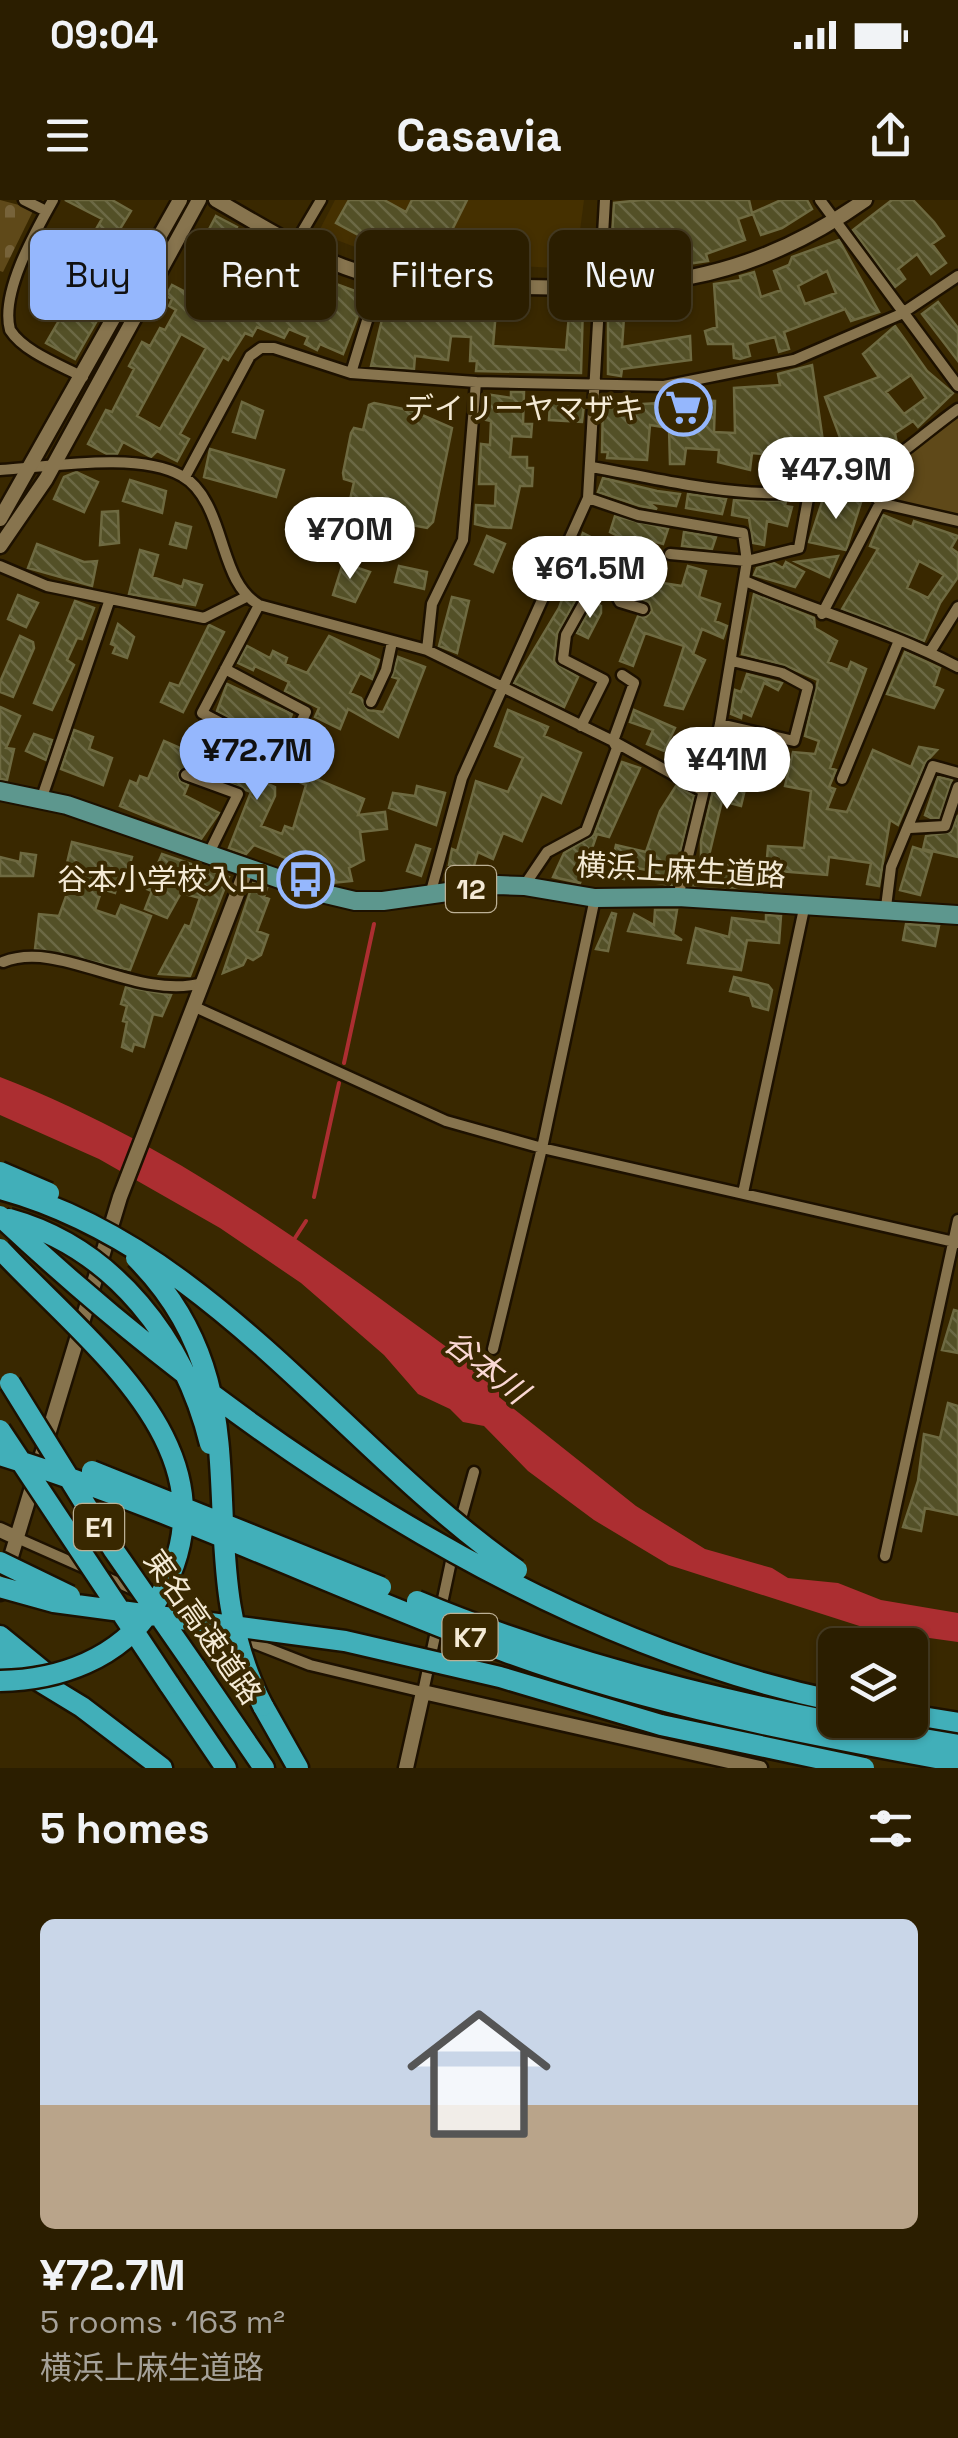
<!DOCTYPE html>
<html lang="en">
<head>
<meta charset="utf-8">
<style>
  :root { --surface:#2b1e00; --page:#33270a; --text:#f1f3f6; --muted:#a6a299; --line:#473c22; --accent:#95b7fd }
  body { margin:0; font-family:"Space Grotesk","Noto Sans JP",sans-serif; background:var(--page); color:var(--text); height:100vh; display:flex; flex-direction:column; font-size:38px; white-space:nowrap }
  * { box-sizing:border-box; margin:0 }
  p { font-size:32px; color:var(--muted) }
  .icon { flex:none; width:55px; height:55px; fill:none; stroke:currentColor; stroke-width:2; stroke-linecap:round; stroke-linejoin:round }
  .map { position:relative; height:1568px; overflow:hidden }
  .panel { display:flex; flex-direction:column; background:var(--surface); flex:1 }
  .panel>* { flex:none }
  .guide { position:absolute; left:30px; top:30px; width:900px; height:90px; display:flex; gap:20px }
  .buttons { position:absolute; left:818px; top:1428px; display:grid; gap:20px }
  .buttons a { display:grid; place-items:center; width:110px; height:110px; border-radius:15px; background:var(--surface); box-shadow:0 2px 8px #0004,0 0 0 2px var(--line); font-size:50px }
  .price { position:absolute; translate:-50% -85px; padding:0 22px; border-radius:35px; background:#fff; color:#222; font-size:32px; line-height:65px; filter:drop-shadow(0 2px 5px #0008) }
  .price::after { content:''; position:absolute; left:50%; top:60px; width:30px; height:22px; margin-left:-15px; background:inherit; clip-path:polygon(0 0,100% 0,50% 100%) }
  .price.current { background:var(--accent); color:#111 }
  ul { padding:0; list-style:none }
  li { display:grid; align-content:center; gap:20px; height:530px; padding:0 40px }
  li span { display:grid; place-items:center; height:310px; border-radius:15px; color:#555 }
  li>.icon { margin-inline-start:auto }
  span .icon { width:180px; height:180px; fill:#fffc; stroke-width:1 }
  li b { font-size:42px }
  h2 { display:flex; justify-content:space-between; align-items:center; height:120px; padding:0 40px; font-size:42px }
  .chip { padding:0 35px; border-radius:15px; background:var(--surface); box-shadow:0 2px 8px #0004,0 0 0 2px var(--line); font-size:35px; line-height:90px }
  .chip.current { background:var(--accent); color:#111 }
  .status { display:flex; justify-content:space-between; align-items:center; height:70px; padding:0 50px; background:var(--surface); direction:ltr }
  .status svg { height:28px; fill:currentColor }
  header { display:flex; justify-content:space-between; align-items:center; height:130px; padding:0 40px; background:var(--surface); font-size:45px; font-weight:700 }
  .map>svg:first-child { display:block }
  .built { fill:#453000 }
  .cemetery { fill:url(#cemetery-stones) }
  .park { fill:#5f4919 }
  .water { fill:#ac2e31 }
  .lines { fill:none; stroke-linecap:round; stroke-linejoin:round }
  .stream { stroke:#ac2e31; stroke-width:4 }
  .building { fill:url(#building-back-hatch); stroke:#6e6a41; stroke-width:2.5; fill-rule:evenodd }
  .minor-casing { stroke:#1d1100; stroke-width:15 }
  .tertiary-casing { stroke:#1d1100; stroke-width:19 }
  .primary-casing { stroke:#1d1100; stroke-width:22 }
  .motorway-casing { stroke:#1d1100; stroke-width:25 }
  .minor { stroke:#87744e; stroke-width:10 }
  .tertiary { stroke:#87744e; stroke-width:14 }
  .primary { stroke:#5d978e; stroke-width:18 }
  .motorway { stroke:#41afb9; stroke-width:20 }
  .motorway-bridge-casing { stroke:#1d1100; stroke-width:25; stroke-linecap:butt }
  .motorway-bridge { stroke:#41afb9; stroke-width:20 }
  .labels { text-anchor:middle; dominant-baseline:central; stroke-width:8; stroke-linejoin:round; paint-order:stroke }
  .shield { fill:#392800; stroke:#bcb095; stroke-width:2.5 }
  .shield-label { font-size:28px; font-weight:bold; fill:#f4ead5 }
  .poi-label { font-size:30px; fill:#f4ead5; stroke:#392800; text-anchor:end }
  .street-label { font-size:30px; fill:#f4ead5; stroke:#392800 }
  .water-label { font-size:32px; font-style:italic; fill:#fad8d4; stroke:#392800 }
</style>
</head>
<body>
<div class="status"><b>09:04</b><svg viewBox="0 0 49 12"><path d="M0 12V9h3v3zM5 12V6h3v6zM10 12V3h3v9zM15 12V0h3v12zM26 1h20v11H26zM47 4h2v5h-2z"/></svg></div>
<header><svg class="icon" aria-label="menu" viewBox="0 0 24 24"><path d="M4 6h16M4 12h16M4 18h16"/></svg>Casavia<svg class="icon" aria-label="share" viewBox="0 0 24 24"><path d="M12 15V3M7 8l5-5 5 5M5 13v7h14v-7"/></svg></header>
<div class="map">
<svg width="958" height="1568" viewBox="0 0 958 1568">
  <defs>
    <pattern id="cemetery-stones" width="16" height="16" patternUnits="userSpaceOnUse" patternTransform="scale(2.5)"><rect width="16" height="16" fill="#5f4919"/><path d="M2 7V4a2 2 0 0 1 4 0v3zM10 15v-3a2 2 0 0 1 4 0v3z" fill="#77633a"/></pattern>
    <pattern id="building-back-hatch" width="6" height="6" patternUnits="userSpaceOnUse" patternTransform="scale(2.5)"><rect width="6" height="6" fill="#535027"/><path d="M-1 5l2 2M0 0l6 6M5-1l2 2" fill="none" stroke="#6c6945"/></pattern>
  </defs>
  <rect width="100%" height="100%" fill="#392800"/>
  <path class="built" d="M335 0H584L575 69 387 59 318 33Z"/>
  <path class="cemetery" d="M0 0 34 9 3 72 0 71Z"/>
  <path class="park" d="M958 209V321L880 303 864 276Z"/>
  <path class="water" d="M0 877C187 950 323 1058 484 1174L499 1187V1197L636 1306 705 1349 772 1368 788 1378 838 1383 881 1400 958 1413V1442L872 1430 669 1365 594 1320 528 1271 484 1226 463 1222 450 1209 418 1194 384 1155 301 1083 220 1028 99 959 0 915Z"/>
  <g class="lines">
    <path class="stream" d="M344 863 374 724
      M314 997 339 883
      M295 1038 306 1021"/>
  </g>
  <path class="building" d="M65 0H112L131 11 109 47 92 36 102 19Z
    M349 0H384L406 12 412 0H467L444 46 483 50 482 60 439 55 437 60 395 39 386 50 336 23Z
    M641 0H749L752 13 781 0H807L812 9 782 28 761 35 753 14 738 19 745 40 706 54 708 61 614 75 610 70 614 3Z
    M892 0H913L934 22 944 36 932 44 946 63 931 74 917 54 898 69 905 79 895 87 853 30Z
    M216 16 237 27 231 39 292 71 295 63 311 70 309 74 366 95 343 154 320 144 317 150 305 144 308 137 289 129 284 138 257 127 252 136 245 133 228 160 223 157 180 234 189 239 177 261 157 251 151 257 123 242 117 254H107L88 244 106 210 112 212 134 169 129 166 142 142 150 146 160 128 165 130 176 110 169 106 172 99 166 96 172 85 197 98 191 110 209 120 223 93 271 118 279 98 217 65 214 71 193 60ZM181 134 206 148 160 229 137 216Z
    M839 40 879 112 851 121 845 109 784 132 789 149 779 152 775 137 747 144 750 156 740 159 734 158 733 144H708L705 131 717 127 714 84 741 80 740 76 754 72 761 97 781 90 774 71 789 65 792 57ZM827 71 836 93 805 104 798 86Z
    M72 70 107 88 93 114 99 117 75 159 46 143 75 93 63 87Z
    M388 94 496 111 493 146 566 150 570 103 583 105 581 173 476 171 477 161H470L471 137 451 136 448 160 415 156 414 169 371 166Z
    M615 101 625 102 622 147 690 136 691 160 622 169 621 176 608 174V104Z
    M938 102 958 128V161L922 114Z
    M895 126 927 171 953 193 918 227 913 221 895 233 897 244 849 262 825 197 879 177 863 154ZM911 175 926 198 904 214 886 192Z
    M812 165 827 269 773 280V255L752 253 750 270 718 262 719 250 686 248 684 264H670L669 228 650 225 647 260 607 258 608 252H602L603 199 642 204 660 203 661 198 715 201 714 232 735 233 734 188 780 185 778 174Z
    M511 192H524L523 224H532L531 237 512 236 510 257H527V268H533L532 286H520L511 328 488 327 475 324 476 305 495 306 496 284H479L481 244 490 245 491 221 482 219 485 194 511 198Z
    M242 202 263 211 255 238 233 232Z
    M550 202 584 204 582 222 549 220Z
    M374 203 413 211 452 228 433 322 427 328 347 313 354 282 344 279 343 273 351 233 354 228 363 230 369 205Z
    M210 249 284 270 276 297 204 277Z
    M76 272 98 282 84 312 54 299 64 277Z
    M603 278 657 291 680 294 676 306 648 302 657 309 640 306 598 292Z
    M130 280 166 291 162 313 123 301Z
    M851 291 863 296 846 350 809 342 823 299 844 305Z
    M688 294 726 299 722 314 686 308Z
    M734 300 786 301 785 306 792 307 787 326 767 321 764 345 753 343 749 318 732 315Z
    M118 311 119 343 100 345 102 312Z
    M883 315 912 327 914 321 958 336 951 348 958 353V377L940 403 924 441 842 409 878 349 870 346ZM919 361 944 375 928 398 907 388Z
    M615 316 668 329 663 344 638 337 636 341 626 340 610 332Z
    M176 323 191 327 186 348 170 344Z
    M684 332 716 337 712 349 682 346Z
    M583 333 601 342 594 359 621 368 615 381 577 361 580 355 575 353Z
    M487 336 505 344 493 372 475 364Z
    M37 344 84 362 97 361 92 386 28 368Z
    M140 350 158 355 152 377 182 387 184 380 202 385 195 405 129 394Z
    M643 353 666 364 663 383 682 386 688 366 706 371 699 397 720 404 715 421 727 426 723 438 702 429 693 454 705 460 683 509 665 505 684 446 645 433 633 466 620 461 638 416 646 417 652 411 649 402 628 395Z
    M838 356 829 377 796 362Z
    M786 362 804 372 795 387 754 375 757 368 774 363 783 368Z
    M343 363 370 372 355 402 333 395Z
    M399 366 427 372 424 389 395 382Z
    M570 377 584 385 557 434 554 462 578 477 564 507 514 483 559 408Z
    M754 394 814 418 815 428 837 441 828 462 848 470 851 462 866 469 830 568 836 570 829 587 835 589 827 609 847 612 873 550 911 567 919 547 937 550 925 563 898 625 890 620 879 686 867 684 871 663 829 657 827 675 766 670 768 646 804 648 811 591 785 586 793 552 815 554 819 541 805 536 818 480 784 465 742 454Z
    M18 395 38 403 26 427 8 419Z
    M452 397 469 401 457 453 439 446Z
    M75 401 94 408 82 439 77 438 67 460 74 465 52 510 34 503Z
    M594 402 601 406V413L588 438 577 433Z
    M118 424 134 437 127 458 113 453 116 446 111 444Z
    M209 425 224 432 183 512 161 502 170 483 179 486Z
    M20 436 33 442 34 448 13 497 0 492V482Z
    M329 436 379 460 372 479 360 473 350 493 361 498 368 510 383 512 399 479 392 477 398 457 425 467 398 537 348 509 340 529 315 517 319 508 285 491 289 482 255 466 253 470 238 463 247 446 270 458 273 451 287 458 285 464 307 473Z
    M905 452 940 468 934 486 943 490 934 508 887 494Z
    M747 474 782 483 778 490 764 483 751 516 742 512 741 518 731 514 735 490 741 492Z
    M227 484 292 514 280 544 217 511Z
    M0 507 20 516 6 548 14 549 7 580 0 579Z
    M508 510 548 527 544 536 581 553 561 603 542 594 522 641 503 633 493 659 478 652 471 676 455 675 456 666 449 665 452 649 457 651 476 581 508 592 523 558 495 546Z
    M634 510 675 528 664 551 647 544 653 530 630 522Z
    M210 527 273 560 263 582 275 587V596L261 626 282 634 285 626 293 629 306 585 289 577 301 551 322 560 314 578 364 599 358 615 385 612 387 629 360 632 364 660 349 668 352 681 332 683 330 668 303 656H295L293 661 254 645 246 654 229 648 251 592 189 567 178 573 180 581 188 585 184 595 219 613 201 639 120 606 130 581 137 584 140 576 148 579 164 541 189 552 200 529Z
    M74 530 93 537 89 549 112 558 103 585 61 569Z
    M34 534 52 540 46 560 26 551Z
    M748 539 768 544 759 576 753 583 747 581 741 606 722 601 707 664 740 666 739 688 691 685 695 663H701V641L721 557 739 563Z
    M622 562 640 568 609 637 597 634 580 683 553 677 564 653 594 635Z
    M938 577 952 580 939 618H931L925 615Z
    M417 586 445 593 436 625 389 608 393 593 415 596Z
    M676 586 694 596 672 685 644 681 647 670 626 666 624 679 609 676 616 645 646 652 660 611Z
    M958 615V657L923 649 926 636 951 632Z
    M72 642 132 657 126 678 119 676 115 693 102 689 95 710 116 717 121 705 151 716 130 770 35 749 39 714 59 716 68 691 64 690 71 664 67 663Z
    M416 645 430 649 421 676 407 671Z
    M913 647 932 653 920 695 900 690Z
    M21 653 36 655 33 676H0V657L20 662Z
    M162 654 229 677 190 776 159 774 185 725 190 727 200 698 181 693 167 718 145 709 152 691 147 689Z
    M253 683 267 688 264 697 269 699 257 731 268 735 261 755 253 760 247 757 243 765 223 773Z
    M655 710H677L673 734 682 740 628 731 634 714 654 725Z
    M612 713 616 714 608 751 596 749Z
    M766 715 781 716 779 743 747 740 741 770 688 763 696 728 729 737 732 718 766 722Z
    M906 724 939 726 935 746 903 740Z
    M734 777 768 785 772 790 768 810 753 806 750 796 730 791Z
    M126 787 171 795 162 816 153 814 144 847 134 844 132 851 122 847 127 822 123 821 127 806 121 804Z
    M954 1110 958 1111V1153L942 1150Z
    M948 1203 958 1206V1315L925 1308 921 1331 903 1327 918 1281 924 1234 940 1238Z"/>
  <g class="lines">
    <defs>
      <path id="minor" d="M24 0 46 11
        M53 0C35 32 0 93 10 130 24 152 60 165 83 177
        M820 0 958 186
        M295 44 321 0
        M351 173 380 78
        M592 267C671 281 790 313 864 276 897 260 928 230 958 209
        M0 270C49 267 139 251 182 276 204 288 214 318 221 340 229 364 236 391 259 405L427 450 613 541 703 591
        M864 276 880 303 958 321
        M185 277 250 156 261 148H274L351 173 476 182 664 186 794 160 901 114 958 76
        M588 298 638 315 743 333 747 361 670 354
        M558 361 614 391 620 402 643 409
        M0 366 47 386 204 418 246 397
        M745 381C815 411 892 432 958 467
        M822 414 880 303
        M427 450 432 404 463 340 476 182
        M930 452 958 407
        M225 469 306 512 284 556 202 513 259 405
        M371 502 386 470 392 442
        M720 524 794 541 808 487 782 473 732 461
        M581 526 604 480 563 459 566 435 595 383
        M186 575 238 594 208 655
        M842 579 898 443
        M41 600 110 399
        M910 628 945 626 958 587
        M524 686 547 652 586 631 617 548 613 541 634 483 622 475
        M430 695 462 578 588 298 605 0
        M678 697 720 524 747 361 799 348 809 293
        M886 707 891 667 933 566 958 573
        M3 762C60 739 135 801 203 783
        M195 807 446 921 542 948 958 1043
        M743 993 805 704
        M493 1149 542 948 595 698
        M459 1326 474 1272
        M17 1338 139 1392
        M885 1356 958 1020
        M236 1436 310 1465 423 1492 453 1352"/>
      <path id="tertiary" d="M216 0C262 26 308 56 359 72 403 86 449 84 495 86 638 92 744 86 865 0
        M0 319 180 0
        M0 346 46 279 199 0
        M0 1330 17 1338
        M0 1393 120 997 247 668
        M406 1568 423 1492 760 1568"/>
      <path id="primary" d="M0 591 67 605 317 692 355 701H383L498 685 524 686 595 698 678 697 958 715"/>
      <path id="motorway" d="M0 1436 44 1472
        M0 1457 82 1507 162 1568
        M195 1467 264 1568
        M169 1484 226 1568
        M263 1506 298 1568
        M910 1515 958 1523"/>
    </defs>
    <use href="#minor" class="minor-casing"/>
    <use href="#tertiary" class="tertiary-casing"/>
    <use href="#primary" class="primary-casing"/>
    <use href="#motorway" class="motorway-casing"/>
    <use href="#minor" class="minor"/>
    <use href="#tertiary" class="tertiary"/>
    <use href="#primary" class="primary"/>
    <use href="#motorway" class="motorway"/>
    <defs>
      <path id="motorway-bridge" d="M0 972 49 993
        M0 989C211 1046 343 1249 517 1370
        M0 1016C225 1227 529 1436 835 1501
        M9 1019C114 1048 185 1141 210 1244
        M0 1049C91 1147 250 1257 153 1407 119 1459 59 1480 0 1481
        M136 1058C275 1198 181 1349 263 1506
        M10 1183 113 1349 195 1467
        M0 1230 169 1484
        M0 1255C174 1309 338 1390 509 1453 654 1506 806 1534 958 1562
        M92 1271 381 1387
        M0 1362 70 1396
        M0 1387 54 1402 345 1441 500 1477 661 1525 864 1568
        M417 1401C592 1474 772 1513 958 1545"/>
    </defs>
    <use href="#motorway-bridge" class="motorway-bridge-casing"/>
    <use href="#motorway-bridge" class="motorway-bridge"/>
  </g>
  <defs>
    <symbol id="supermarket-ring" viewBox="-11 -11 22 22"><circle r="9.5" fill="#392800" stroke="#95b7fd" stroke-width="1.5"/><path d="M-6-5.5h2.5l.6 2H6L4.5 2H-2.5L-4.4-4H-6ZM-1.5 3.2a1.3 1.3 0 1 0 .1 0ZM3 3.2a1.3 1.3 0 1 0 .1 0Z" fill="#95b7fd"/></symbol>
    <symbol id="bus-ring" viewBox="-11 -11 22 22"><circle r="9.5" fill="#392800" stroke="#95b7fd" stroke-width="1.5"/><path d="M-5-6H5V4H4V6H2V4H-2V6H-4V4H-5ZM-3.5-4V0h7V-4ZM-3.5 1.2v1.5H-2V1.2ZM2 1.2v1.5H3.5V1.2Z" fill="#95b7fd"/></symbol>
  </defs>
  <g fill-rule="evenodd">
    <use href="#supermarket-ring" x="652" y="176" width="63" height="63"/>
    <use href="#bus-ring" x="274" y="648" width="63" height="63"/>
  </g>
  <g class="labels">
    <g class="shield">
      <rect x="446" y="666" width="50" height="46" rx="8"/>
      <rect x="74" y="1304" width="50" height="46" rx="8"/>
      <rect x="442.5" y="1414" width="55" height="46" rx="8"/>
    </g>
    <g class="shield-label">
      <text x="471" y="689">12</text>
      <text x="99" y="1327">E1</text>
      <text x="470" y="1437">K7</text>
    </g>
    <g class="poi-label">
      <text x="644" y="208">デイリーヤマザキ</text>
      <text x="267" y="679">谷本小学校入口</text>
    </g>
    <g class="street-label">
      <text transform="translate(681 670) rotate(3)">横浜上麻生道路</text>
      <text transform="translate(203 1427) rotate(55)">東名高速道路</text>
    </g>
    <g class="water-label">
      <text transform="translate(486 1167) rotate(38)">谷本川</text>
    </g>
  </g>
</svg>
<div class="buttons">
<a><svg class="icon" aria-label="layers" viewBox="0 0 24 24"><path d="M12 4l9 5-9 5-9-5zM3 14l9 5 9-5"/></svg></a>
</div>
<b class="price" style="left:836px;top:322px">¥47.9M</b>
<b class="price" style="left:350px;top:382px">¥70M</b>
<b class="price" style="left:590px;top:421px">¥61.5M</b>
<b class="price current" style="left:257px;top:603px">¥72.7M</b>
<b class="price" style="left:727px;top:612px">¥41M</b>
<div class="guide">
<a class="chip current">Buy</a>
<a class="chip">Rent</a>
<a class="chip">Filters</a>
<a class="chip">New</a>
</div>
</div>
<section class="panel">
<h2>5 homes<svg class="icon" aria-label="filters" viewBox="0 0 24 24"><path d="M4 7h16M4 17h16"/><circle cx="9" cy="7" r="2"/><circle cx="15" cy="17" r="2"/></svg></h2>
<ul>
<li><span style="background:linear-gradient(#c9d6e8 60%,#b9a48a 0)"><svg class="icon" aria-label="home" viewBox="0 0 24 24"><path d="M3 11l9-7 9 7M6 9v11h12V9"/></svg></span><div><b>¥72.7M</b><p>5 rooms · 163 m²</p><p>横浜上麻生道路</p></div></li>
</ul>
</section>
</body>
</html>
